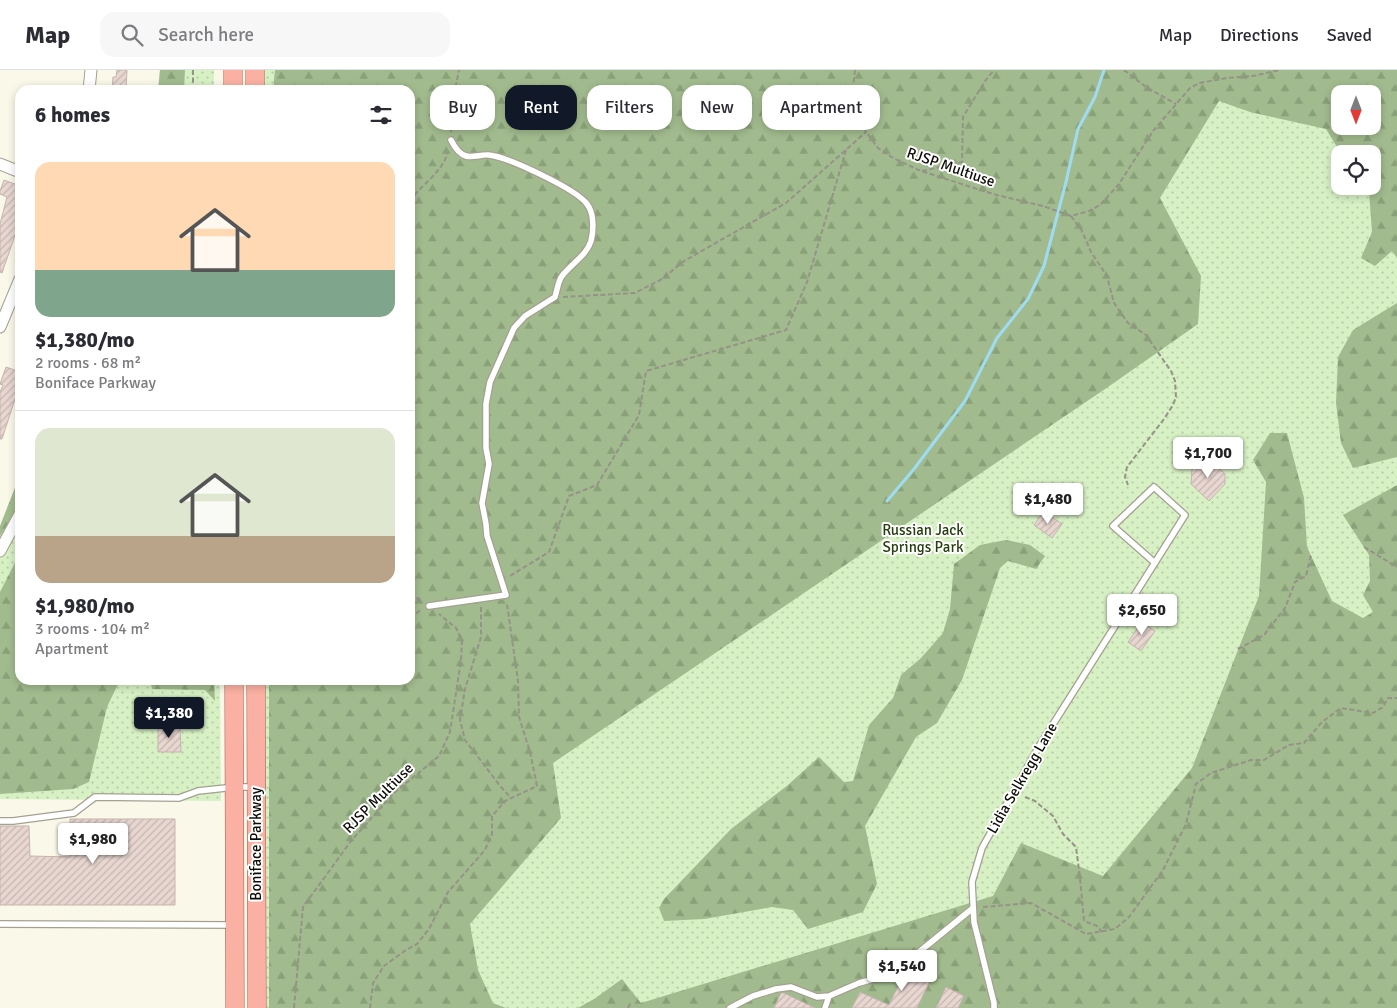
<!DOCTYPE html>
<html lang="en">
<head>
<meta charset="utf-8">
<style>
  :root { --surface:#fff; --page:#f7f7f7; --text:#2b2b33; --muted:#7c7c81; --line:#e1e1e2; --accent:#111827 }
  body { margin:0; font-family:Signika,sans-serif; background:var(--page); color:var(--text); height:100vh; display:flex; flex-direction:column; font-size:19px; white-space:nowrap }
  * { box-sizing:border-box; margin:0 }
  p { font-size:16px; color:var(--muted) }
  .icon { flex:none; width:28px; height:28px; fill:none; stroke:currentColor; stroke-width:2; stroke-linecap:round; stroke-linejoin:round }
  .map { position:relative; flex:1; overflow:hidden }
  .sheet { position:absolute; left:15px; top:15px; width:400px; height:600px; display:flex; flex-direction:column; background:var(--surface); border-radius:15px; box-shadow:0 2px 8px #0003 }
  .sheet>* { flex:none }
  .hud { position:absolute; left:430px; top:15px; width:475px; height:45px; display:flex; gap:10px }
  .needle { width:32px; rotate:180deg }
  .fabs { position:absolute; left:1331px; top:15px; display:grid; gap:10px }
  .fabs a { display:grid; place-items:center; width:50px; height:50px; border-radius:10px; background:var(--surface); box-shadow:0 2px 8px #0003; font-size:25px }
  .price { position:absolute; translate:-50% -42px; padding:0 11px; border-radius:5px; background:#fff; color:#222; font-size:16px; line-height:32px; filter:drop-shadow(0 1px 2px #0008) }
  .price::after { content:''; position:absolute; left:50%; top:30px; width:15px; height:11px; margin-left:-8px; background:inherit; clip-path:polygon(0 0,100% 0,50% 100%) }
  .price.active { background:var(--accent); color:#fff }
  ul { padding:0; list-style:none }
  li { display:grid; align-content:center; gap:10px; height:265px; padding:0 20px }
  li+li { border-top:1px solid var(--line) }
  li span { display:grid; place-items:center; height:155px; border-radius:15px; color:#555 }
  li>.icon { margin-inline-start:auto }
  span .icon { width:90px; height:90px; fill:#fffc; stroke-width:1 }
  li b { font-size:21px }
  h2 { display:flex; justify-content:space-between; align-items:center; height:60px; padding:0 20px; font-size:21px }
  .chip { padding:0 18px; border-radius:15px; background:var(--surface); box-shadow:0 2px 8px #0003; font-size:18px; line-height:45px }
  .chip.active { background:var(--accent); color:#fff }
  header { display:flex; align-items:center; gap:30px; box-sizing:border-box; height:70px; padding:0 25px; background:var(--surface); border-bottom:1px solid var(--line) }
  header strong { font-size:24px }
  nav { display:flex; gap:28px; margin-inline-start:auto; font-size:18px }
  .search { width:350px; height:45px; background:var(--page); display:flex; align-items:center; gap:12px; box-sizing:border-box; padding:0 18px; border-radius:15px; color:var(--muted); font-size:19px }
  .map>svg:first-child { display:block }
  .grass { fill:url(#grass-dots); fill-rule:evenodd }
  .forest { fill:url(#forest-firs); fill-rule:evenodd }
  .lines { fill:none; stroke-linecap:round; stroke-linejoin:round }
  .stream { stroke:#9fdbf1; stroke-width:3 }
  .building { fill:url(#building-hatch); stroke:#c5b4af }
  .service-casing { stroke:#a4a192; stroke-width:8 }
  .minor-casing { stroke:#a4a192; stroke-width:13 }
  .primary-casing { stroke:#a45443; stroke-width:19 }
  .path { stroke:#949388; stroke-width:2; stroke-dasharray:5 2.5; stroke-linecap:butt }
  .service { stroke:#fff; stroke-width:5.5 }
  .minor { stroke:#fff; stroke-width:11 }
  .primary { stroke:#fab0a2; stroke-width:18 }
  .labels { text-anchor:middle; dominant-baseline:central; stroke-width:4; stroke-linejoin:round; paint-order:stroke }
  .street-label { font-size:15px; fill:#0c0c07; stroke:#fff }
  .park-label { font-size:15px; fill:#263d0c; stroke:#fff }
</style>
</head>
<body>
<header>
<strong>Map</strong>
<div class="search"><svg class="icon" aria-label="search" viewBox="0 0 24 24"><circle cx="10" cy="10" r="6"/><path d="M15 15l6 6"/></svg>Search here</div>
<nav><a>Map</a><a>Directions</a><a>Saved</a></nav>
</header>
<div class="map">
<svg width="1397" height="938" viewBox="0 0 1397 938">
  <defs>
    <pattern id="grass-dots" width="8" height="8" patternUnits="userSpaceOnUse" patternTransform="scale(1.25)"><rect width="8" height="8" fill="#d7f0c4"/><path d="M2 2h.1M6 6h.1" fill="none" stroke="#b7cda7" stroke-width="1.8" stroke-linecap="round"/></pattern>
    <pattern id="forest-firs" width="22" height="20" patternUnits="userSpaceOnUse" patternTransform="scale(1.25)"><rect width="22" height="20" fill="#a2bb8e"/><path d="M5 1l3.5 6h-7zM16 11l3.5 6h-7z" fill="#8aa079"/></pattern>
    <pattern id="building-hatch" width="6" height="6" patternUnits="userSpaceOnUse" patternTransform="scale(1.25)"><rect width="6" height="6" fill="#e8d6d0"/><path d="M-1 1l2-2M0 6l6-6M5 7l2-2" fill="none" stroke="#c6b6b1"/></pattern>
  </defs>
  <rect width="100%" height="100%" fill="#faf8e8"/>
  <path class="grass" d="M160 0H214V20H158Z
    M263 0H1397V938H262L263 610H410V20H263ZM1340 24H1372V56H1340ZM1340 84H1372V116H1340Z
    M20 405V610H220L221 731 0 729V456Z"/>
  <path class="forest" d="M160 0H185L184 20H158Z
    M275 0H1397V188L1392 181 1375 196 1361 188 1372 162 1369 122 1366 116H1372V84H1343L1337 77 1326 59 1250 42 1219 31 1160 128 1201 206 1198 254 1108 317 553 693 561 748 470 854 478 900 493 933 506 938H269V610H410V20H273ZM1340 24H1372V56H1340Z
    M1397 233V387L1353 398 1341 373 1336 333 1338 287 1353 260Z
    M1270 363H1287L1304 428 1307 477 1332 531 1363 548 1373 542 1363 525 1370 511 1369 485 1343 445 1397 415V938H578L594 929 622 909 641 933 993 826 1021 773 1103 806 1192 698 1259 526 1266 412 1253 390Z
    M20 405V435L0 466V456Z
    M1006 470 1030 475 1045 486 1036 499 1008 491 1000 498 962 610 937 653 916 667 865 756 877 814 863 842 808 859 793 840 772 837 704 849 664 851 659 838 664 829 731 759 788 715 819 687 844 712 853 711 869 655 893 628 901 605 921 588 943 563 950 539 954 494 980 475Z
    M20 483V610H120L107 637 89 712 73 719 0 724V522Z
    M150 610H214L215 631 205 620 152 619Z"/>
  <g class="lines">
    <path class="stream" d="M887 431 914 399 965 331 997 268 1028 229 1044 196 1066 112 1078 59 1095 27 1104 0"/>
  </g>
  <path class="building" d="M117 0H127L126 20H112L113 7H116Z
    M4 110 20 116V151L2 203 0 202V154L7 127 0 124V121Z
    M6 297 20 302V320H18L2 369H0V322L3 315 0 314Z
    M1201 390 1206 396 1211 390 1225 404V414L1209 431 1191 414 1192 399Z
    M1044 441 1062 454 1052 468 1034 455Z
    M1142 552 1155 561 1141 581 1128 572Z
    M158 655 180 656 181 682H158Z
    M70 749H175V835H0V756H29L30 786 70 787Z
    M919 892 935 900 917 938H852L860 922 889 935 902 908 909 912Z
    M946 917 964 926 958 938H936Z
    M781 923H784L815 938H774Z"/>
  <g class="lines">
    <defs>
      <path id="service" d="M429 536 506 525 487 466 486 454 482 433 489 394 486 378V334L490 312 514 258 525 246 555 227C557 221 558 211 562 206 571 194 587 185 591 171 594 159 594 143 587 134 576 119 508 87 489 85 482 84 473 88 466 86 459 84 454 76 451 70
        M0 751H13L74 743 95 727 179 728 198 721 235 717H255
        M0 854 233 855
        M730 938 753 926 776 919 791 917 817 927 829 926 859 913 892 904 973 838
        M825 938 829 926
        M994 938V933L974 852 972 812 982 778 1038 678 1185 445 1154 417 1113 456 1155 493"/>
      <path id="minor" d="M89 20 91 0
        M0 94 20 102
        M0 257 20 209
        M0 481 20 444"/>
      <path id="primary" d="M233 0V20
        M255 20V0
        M234 610 235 938
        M256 610 257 938"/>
    </defs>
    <use href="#service" class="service-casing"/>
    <use href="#minor" class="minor-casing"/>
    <use href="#primary" class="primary-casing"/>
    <path class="path" d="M855 0 853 18 855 36 866 62 878 78 893 88 921 101 993 124 1043 136 1071 146 1089 141 1100 135 1119 114 1153 61 1190 18 1199 13 1227 8 1253 6 1280 0
      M1124 0 1146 17 1176 34
      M193 20V0
      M451 62 453 30 459 0
      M922 101 962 92 963 47 985 11 994 0
      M410 131C421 114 443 103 448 81
      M1071 146 1082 161 1091 182 1107 206 1114 233 1128 253 1146 265 1171 301 1175 311 1176 327 1173 335 1164 349 1127 397 1125 407 1128 415
      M563 227 635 223 662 209 684 191 786 133 866 62
      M1364 477 1397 497
      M510 506 549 482 569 426 597 415 639 345 646 301 786 260 807 212 846 80
      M410 524 423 532
      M481 537V567L465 619 460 650 465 670 501 717 511 728
      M410 548 422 539
      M1238 579 1264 565 1285 538 1295 512 1306 506 1311 485
      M1025 727 1035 731 1053 746 1063 764 1076 777 1080 808 1084 851 1097 856 1102 862
      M983 837 1031 833 1086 864 1115 859 1129 847 1163 800 1186 754 1196 714 1211 703 1251 690H1264L1289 675 1304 673 1322 652 1341 638 1373 643 1383 637 1388 628H1397
      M294 938 303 837 351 771 394 723 439 686 450 662 461 590 462 570 456 558 439 544
      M370 938 373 913 384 896 406 880 417 874 429 859 448 822 485 780 492 764V746L505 731 537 716 530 682 519 647 518 611 507 534
      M628 938 631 932"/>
    <use href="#service" class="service"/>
    <use href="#minor" class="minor"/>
    <use href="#primary" class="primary"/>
  </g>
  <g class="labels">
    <g class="street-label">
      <text transform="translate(951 97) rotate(19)">RJSP Multiuse</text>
      <text transform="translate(1022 708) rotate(-60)">Lidia Selkregg Lane</text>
      <text transform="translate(378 728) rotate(-45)">RJSP Multiuse</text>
      <text transform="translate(256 774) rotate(-90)">Boniface Parkway</text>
    </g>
    <g class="park-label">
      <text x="923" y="460">Russian Jack<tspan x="923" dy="17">Springs Park</tspan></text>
    </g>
  </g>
</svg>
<div class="fabs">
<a><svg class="needle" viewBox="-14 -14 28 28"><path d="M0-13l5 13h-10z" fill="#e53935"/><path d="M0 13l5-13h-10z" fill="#7c7c81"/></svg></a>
<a><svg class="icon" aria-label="locate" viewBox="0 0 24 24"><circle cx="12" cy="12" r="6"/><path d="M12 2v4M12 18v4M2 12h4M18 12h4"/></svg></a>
</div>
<b class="price" style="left:1208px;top:409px">$1,700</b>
<b class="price" style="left:1048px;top:455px">$1,480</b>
<b class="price" style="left:1142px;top:566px">$2,650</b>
<b class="price active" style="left:169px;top:669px">$1,380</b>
<b class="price" style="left:93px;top:795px">$1,980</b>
<b class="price" style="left:902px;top:922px">$1,540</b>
<div class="hud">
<a class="chip">Buy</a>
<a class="chip active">Rent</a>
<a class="chip">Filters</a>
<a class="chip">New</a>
<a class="chip">Apartment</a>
</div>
<section class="sheet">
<h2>6 homes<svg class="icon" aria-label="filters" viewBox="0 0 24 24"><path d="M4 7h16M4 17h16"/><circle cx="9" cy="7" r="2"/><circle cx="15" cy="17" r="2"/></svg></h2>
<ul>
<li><span style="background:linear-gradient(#ffd9b3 70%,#7fa58c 0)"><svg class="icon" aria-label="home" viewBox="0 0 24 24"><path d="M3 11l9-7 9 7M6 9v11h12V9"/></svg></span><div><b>$1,380/mo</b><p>2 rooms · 68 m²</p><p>Boniface Parkway</p></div></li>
<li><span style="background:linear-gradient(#dfe7d0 70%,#b9a48a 0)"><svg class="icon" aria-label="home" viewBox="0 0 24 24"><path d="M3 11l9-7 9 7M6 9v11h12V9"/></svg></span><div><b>$1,980/mo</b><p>3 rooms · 104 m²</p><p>Apartment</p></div></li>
</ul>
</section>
</div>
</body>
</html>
